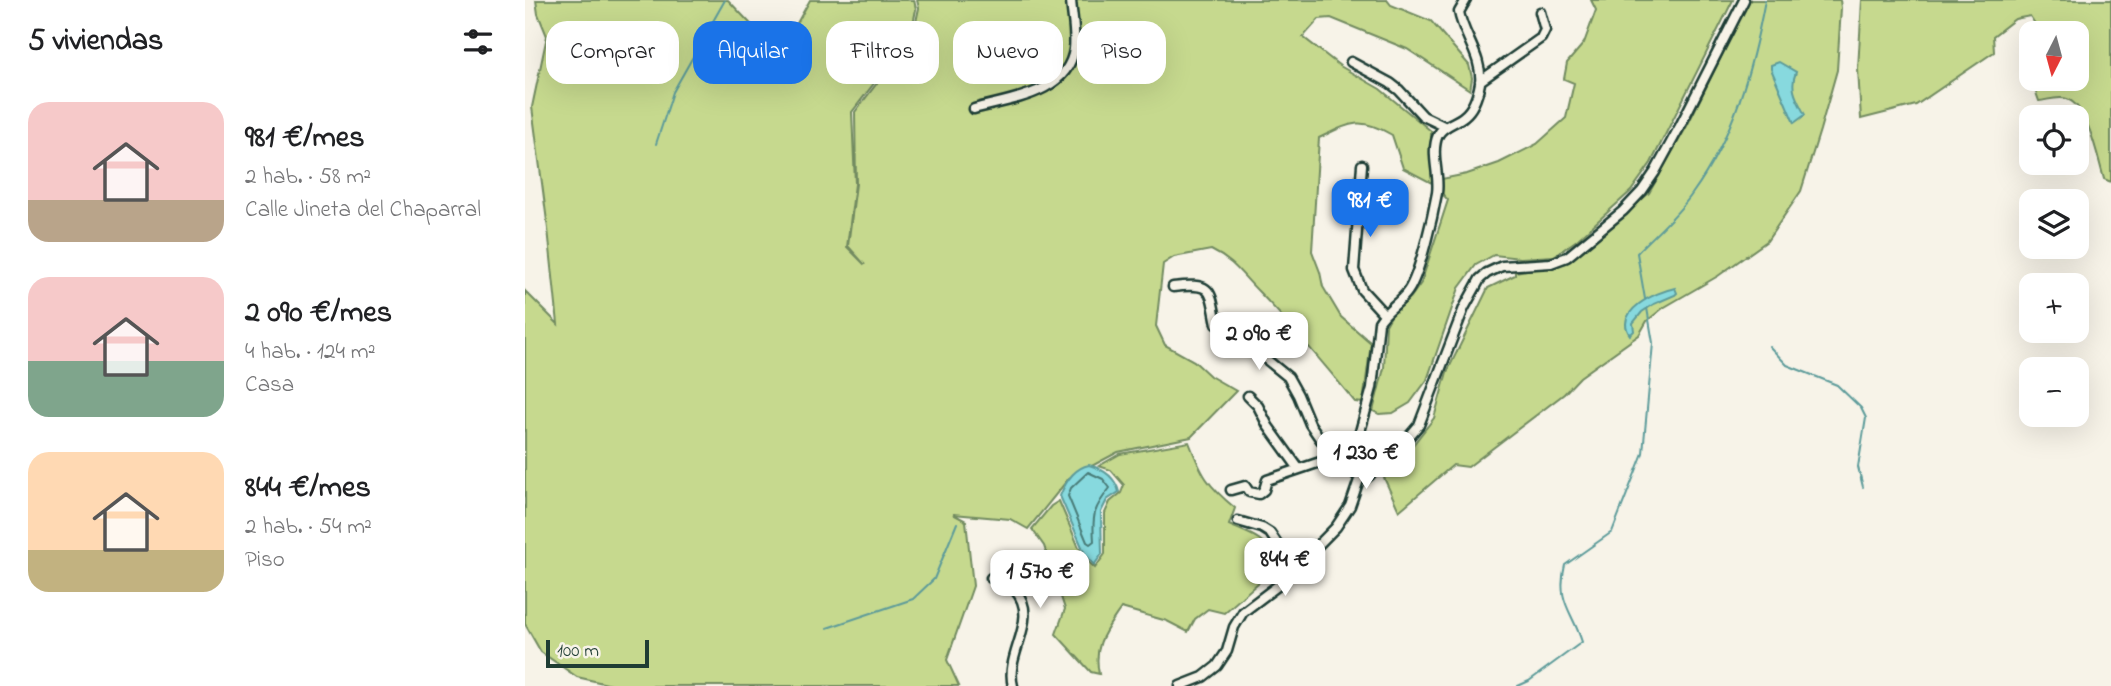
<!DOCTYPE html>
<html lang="es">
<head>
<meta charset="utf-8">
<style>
  :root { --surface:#fff; --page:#f6f6f6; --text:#202124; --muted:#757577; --accent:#1a73e8 }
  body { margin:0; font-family:"Indie Flower",sans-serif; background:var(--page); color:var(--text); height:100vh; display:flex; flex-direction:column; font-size:26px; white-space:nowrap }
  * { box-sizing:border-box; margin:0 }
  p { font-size:23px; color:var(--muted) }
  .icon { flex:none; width:38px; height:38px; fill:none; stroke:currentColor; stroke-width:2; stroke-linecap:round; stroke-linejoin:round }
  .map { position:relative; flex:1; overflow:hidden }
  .panel { display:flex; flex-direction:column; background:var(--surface); width:525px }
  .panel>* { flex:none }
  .banner { position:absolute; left:21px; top:21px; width:665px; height:63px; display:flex; gap:14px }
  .needle { width:46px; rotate:186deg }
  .buttons { position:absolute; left:1494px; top:21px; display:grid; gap:14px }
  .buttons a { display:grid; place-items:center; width:70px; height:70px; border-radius:14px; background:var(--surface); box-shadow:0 7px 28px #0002; font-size:35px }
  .scale { position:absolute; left:21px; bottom:18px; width:103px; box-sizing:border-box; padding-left:7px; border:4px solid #1f3d34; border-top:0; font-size:19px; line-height:24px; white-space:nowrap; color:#1f3d34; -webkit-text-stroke:5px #f7f3e8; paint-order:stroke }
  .price { position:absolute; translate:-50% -60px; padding:0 16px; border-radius:14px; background:#fff; color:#222; font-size:23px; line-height:46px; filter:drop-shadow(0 2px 4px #0008) }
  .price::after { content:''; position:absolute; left:50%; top:42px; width:21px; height:16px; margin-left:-10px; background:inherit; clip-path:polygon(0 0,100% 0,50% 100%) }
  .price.selected { background:var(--accent); color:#fff }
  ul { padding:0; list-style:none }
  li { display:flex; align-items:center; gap:21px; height:175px; padding:0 28px }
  li span { display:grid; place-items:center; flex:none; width:196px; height:140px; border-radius:21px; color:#555 }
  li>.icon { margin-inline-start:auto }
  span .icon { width:84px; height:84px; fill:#fffc; stroke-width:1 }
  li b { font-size:30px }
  h2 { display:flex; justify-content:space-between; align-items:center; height:84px; padding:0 28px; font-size:30px }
  .tag { padding:0 24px; border-radius:21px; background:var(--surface); box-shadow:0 7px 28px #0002; font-size:24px; line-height:63px }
  .tag.selected { background:var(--accent); color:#fff }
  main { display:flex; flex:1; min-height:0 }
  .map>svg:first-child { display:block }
  .green { fill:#c6d98e; stroke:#728b61; stroke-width:2 }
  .water { fill:#87d9de; stroke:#5d9b9a; stroke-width:2 }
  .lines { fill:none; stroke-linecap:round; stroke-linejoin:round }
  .shore { stroke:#497b78; stroke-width:2 }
  .stream { stroke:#5d9b9a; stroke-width:2 }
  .minor-casing { stroke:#1f3d34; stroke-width:13 }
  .minor { stroke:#f7f3e8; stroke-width:8 }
</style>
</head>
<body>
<main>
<section class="panel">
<h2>5 viviendas<svg class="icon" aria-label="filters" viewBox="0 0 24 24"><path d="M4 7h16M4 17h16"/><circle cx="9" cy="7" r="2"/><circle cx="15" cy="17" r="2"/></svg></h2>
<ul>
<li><span style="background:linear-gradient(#f6c9c9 70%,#b9a48a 0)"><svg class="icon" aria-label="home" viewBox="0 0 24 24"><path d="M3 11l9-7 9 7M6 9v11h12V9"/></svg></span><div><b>981 €/mes</b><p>2 hab. · 58 m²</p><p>Calle Jineta del Chaparral</p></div></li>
<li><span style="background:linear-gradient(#f6c9c9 60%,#7fa58c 0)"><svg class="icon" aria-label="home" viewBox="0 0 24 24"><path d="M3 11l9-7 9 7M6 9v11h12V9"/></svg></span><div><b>2 090 €/mes</b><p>4 hab. · 124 m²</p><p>Casa</p></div></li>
<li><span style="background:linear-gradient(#ffd9b3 70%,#c2b280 0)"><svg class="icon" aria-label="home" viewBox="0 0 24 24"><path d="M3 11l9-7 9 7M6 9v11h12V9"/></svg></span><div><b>844 €/mes</b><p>2 hab. · 54 m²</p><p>Piso</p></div></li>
</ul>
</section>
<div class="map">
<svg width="1586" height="686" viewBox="0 0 1586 686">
  <rect width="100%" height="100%" fill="#f7f3e8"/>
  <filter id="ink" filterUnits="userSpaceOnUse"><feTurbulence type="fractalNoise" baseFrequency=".0143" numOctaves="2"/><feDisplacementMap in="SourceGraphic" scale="14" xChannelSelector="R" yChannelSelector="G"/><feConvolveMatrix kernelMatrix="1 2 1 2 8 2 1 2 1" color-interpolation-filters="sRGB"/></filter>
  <g filter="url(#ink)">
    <path class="green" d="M11 0H203L241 40 262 41 285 0H389L391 9 386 35 327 112 330 184 322 247 340 265 323 246 331 184 330 112 388 36 394 8 392 0H862L866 5 906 21 944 65 947 78 945 90 882 49 806 18 794 19 778 37 815 66 855 89 906 131V170L917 179 942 174 974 163 1012 144 1041 118 1049 83 1039 79 1042 63 1059 43 1071 10 1066 0H1208L1126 163 1106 191 1052 240 1029 256 995 258 969 255 951 265 934 288 902 380 885 403 868 413 854 414 848 411 859 368 861 325 866 316 886 297 896 283 923 200 907 183 878 168 867 135C835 116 825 123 794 138L787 251 795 272 798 287 816 317 846 343 838 403 830 402C799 364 768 327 734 292 716 274 709 261 686 250L649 257 638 264 631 326 640 345 669 361 685 376 711 391 666 437 593 452 544 478 503 529 485 519 428 514 441 521 448 586 422 660 434 686H91L52 677 16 652 0 624V291L33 324 23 229 7 107 22 36 13 14Z
      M1224 0H1315L1316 8 1312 70 1295 130 1276 191 1242 241 1193 276 1138 308 1122 321 1114 335 1055 377 1039 394 943 467 928 465 874 511 856 471 880 455 909 418 922 372 963 288 990 275V272L1042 263 1124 193 1162 126Z
      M1337 0H1586V182L1579 179C1573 159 1563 106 1542 99 1534 96 1523 100 1514 101L1508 84 1516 79H1552V33H1516L1505 16 1490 19 1468 36 1469 52 1391 105 1336 119 1333 69Z
      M664 442C677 475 682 485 710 508L704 525C727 535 738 537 752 559L749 569 699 613 683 609 670 619 663 632 642 621 596 608C580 632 568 645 574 674L566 672 531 634 540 609 519 546 507 529 526 506 534 501 558 557 570 568 580 554V513L585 502 596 493 599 485 586 470 574 466 595 454Z"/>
    <path class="water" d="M1254 62 1271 72C1264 89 1272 99 1280 115L1269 123 1246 69V65Z
      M1150 288 1152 293 1150 295 1129 304 1117 312 1108 323 1109 331 1105 335C1088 311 1131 292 1150 288Z
      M564 465C578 469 590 476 594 492L582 500 576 512 577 554 569 565 560 554 535 496C540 483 549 468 564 465Z"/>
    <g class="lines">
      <path class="shore" d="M563 472 578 479 585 488C569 508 567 514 569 541L565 544 562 542 543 496 546 488Z"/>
      <path class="stream" d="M131 144 148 92 200 0
        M1120 299 1112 253C1130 234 1152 216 1167 194 1209 136 1227 69 1240 0
        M1244 346 1262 365 1312 385 1336 408 1341 418 1333 467 1338 487
        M302 628 388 599 409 579 432 523
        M993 686 1004 681 1057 642C1047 610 1031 602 1040 565L1087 532 1118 453 1128 343 1122 308"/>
      <defs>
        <path id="minor" d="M826 62 865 83 874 90 898 116 921 127
          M955 81 1016 38 1020 30 1015 12
          M449 109C484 99 543 94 549 49 551 33 547 16 546 0
          M837 165 829 270 837 290 859 314
          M648 287C689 282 685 290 692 324L720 342 763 377 773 395 785 424 796 440 816 455
          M723 396 733 406 743 426 774 469
          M829 469a9 9 0 1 1 18 0a9 9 0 1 1-18 0Z
          M834 461 833 439 847 388 854 322C862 309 875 303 883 291 895 274 908 215 912 193 915 175 905 153 913 135 918 125 931 123 939 116 948 109 953 94 955 83 958 58 938 35 934 12L941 0
          M846 465 876 446 894 425 939 308 955 279 962 273 977 266 1026 263 1042 257 1098 211 1117 191 1130 172 1154 128 1219 0
          M706 490 720 486 724 492 734 494 739 490 742 480 816 455 830 464
          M713 521 737 528 745 533 770 570
          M466 578C475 578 484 583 490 590 516 619 479 654 488 686
          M655 686 678 677 692 666 702 651 709 627 718 612 755 584 811 527 825 506 835 477"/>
      </defs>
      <use href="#minor" class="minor-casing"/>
      <use href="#minor" class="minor"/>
    </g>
  </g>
</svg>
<div class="buttons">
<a><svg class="needle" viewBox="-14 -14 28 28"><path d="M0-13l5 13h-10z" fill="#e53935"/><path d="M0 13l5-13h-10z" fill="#757577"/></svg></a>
<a><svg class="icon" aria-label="locate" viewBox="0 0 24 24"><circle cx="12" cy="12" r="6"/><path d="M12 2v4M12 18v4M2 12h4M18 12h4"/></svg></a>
<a><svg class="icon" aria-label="layers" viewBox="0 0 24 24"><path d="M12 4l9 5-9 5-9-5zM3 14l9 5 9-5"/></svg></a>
<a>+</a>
<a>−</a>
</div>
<div class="scale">100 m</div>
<b class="price selected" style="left:845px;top:239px">981 €</b>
<b class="price" style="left:734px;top:372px">2 090 €</b>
<b class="price" style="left:841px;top:491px">1 230 €</b>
<b class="price" style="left:760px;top:598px">844 €</b>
<b class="price" style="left:515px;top:610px">1 570 €</b>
<div class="banner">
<a class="tag">Comprar</a>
<a class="tag selected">Alquilar</a>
<a class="tag">Filtros</a>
<a class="tag">Nuevo</a>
<a class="tag">Piso</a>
</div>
</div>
</main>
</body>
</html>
